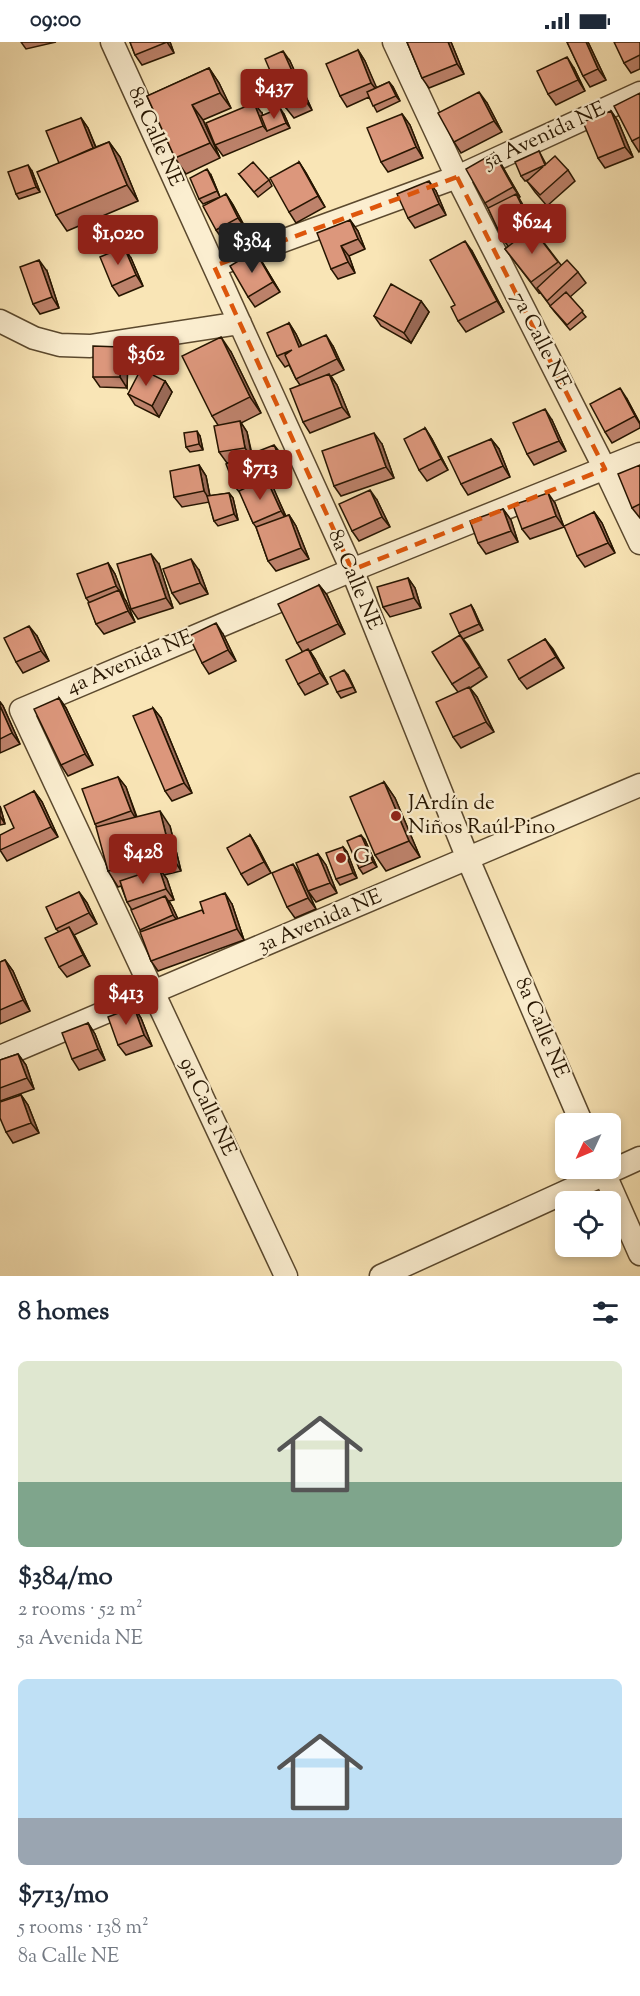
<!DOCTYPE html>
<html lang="en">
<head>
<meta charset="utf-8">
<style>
  :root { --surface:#fff; --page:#f2f2f3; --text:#1f2937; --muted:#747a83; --accent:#8f2418 }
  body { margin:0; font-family:"Sorts Mill Goudy",serif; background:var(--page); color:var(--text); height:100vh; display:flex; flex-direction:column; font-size:22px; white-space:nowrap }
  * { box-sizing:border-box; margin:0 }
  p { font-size:20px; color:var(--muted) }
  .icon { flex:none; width:33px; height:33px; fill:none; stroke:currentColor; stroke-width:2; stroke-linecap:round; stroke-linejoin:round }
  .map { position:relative; height:1234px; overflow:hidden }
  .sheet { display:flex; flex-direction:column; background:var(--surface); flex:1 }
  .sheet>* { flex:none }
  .needle { width:39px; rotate:226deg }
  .fabs { position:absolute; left:555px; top:1071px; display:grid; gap:12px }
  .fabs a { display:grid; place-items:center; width:66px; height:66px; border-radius:9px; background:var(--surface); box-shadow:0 3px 9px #0003; font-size:30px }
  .price { position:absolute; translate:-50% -51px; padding:0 14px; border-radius:6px; background:var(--accent); color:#fff; font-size:20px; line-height:39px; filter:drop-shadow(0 2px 3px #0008) }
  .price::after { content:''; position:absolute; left:50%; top:36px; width:18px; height:14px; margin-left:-9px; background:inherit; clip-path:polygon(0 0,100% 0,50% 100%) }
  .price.selected { background:#222; color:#fff }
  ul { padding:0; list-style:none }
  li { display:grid; align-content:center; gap:12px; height:318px; padding:0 18px }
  li span { display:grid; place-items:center; height:186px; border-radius:9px; color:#555 }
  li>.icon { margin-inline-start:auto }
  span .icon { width:108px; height:108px; fill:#fffc; stroke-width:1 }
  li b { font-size:26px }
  h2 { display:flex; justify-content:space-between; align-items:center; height:72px; padding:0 18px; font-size:26px }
  .status { display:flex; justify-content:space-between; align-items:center; height:42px; padding:0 30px; background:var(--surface); direction:ltr }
  .status svg { height:16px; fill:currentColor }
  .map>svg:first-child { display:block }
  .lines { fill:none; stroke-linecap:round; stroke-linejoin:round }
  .minor-casing { stroke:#5b492e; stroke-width:25 }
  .minor { stroke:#fbeed0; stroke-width:22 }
  .wall { fill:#bd826b; stroke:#261501; stroke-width:1.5 }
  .shaded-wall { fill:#9a6a57; stroke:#261501; stroke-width:1.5 }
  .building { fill:#dc977c; stroke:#261501; stroke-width:1.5 }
  .marked { fill:none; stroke:#de560b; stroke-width:4.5; stroke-dasharray:12 8; stroke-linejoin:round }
  .poi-dot { fill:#8f2418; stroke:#fbeed0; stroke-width:2 }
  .labels { text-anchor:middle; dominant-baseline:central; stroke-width:4.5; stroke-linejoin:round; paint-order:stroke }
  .street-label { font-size:21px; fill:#261501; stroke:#fbeed0 }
  .poi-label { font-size:21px; fill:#261501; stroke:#fbeed0; text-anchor:start }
</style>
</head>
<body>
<div class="status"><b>09:00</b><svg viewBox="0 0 49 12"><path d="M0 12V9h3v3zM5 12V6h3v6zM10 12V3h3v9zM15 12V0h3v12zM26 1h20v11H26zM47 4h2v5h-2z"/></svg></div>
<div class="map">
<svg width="640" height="1234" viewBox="0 0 640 1234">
  <rect width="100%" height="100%" fill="#f9e5b6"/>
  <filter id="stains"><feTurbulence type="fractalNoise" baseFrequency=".00333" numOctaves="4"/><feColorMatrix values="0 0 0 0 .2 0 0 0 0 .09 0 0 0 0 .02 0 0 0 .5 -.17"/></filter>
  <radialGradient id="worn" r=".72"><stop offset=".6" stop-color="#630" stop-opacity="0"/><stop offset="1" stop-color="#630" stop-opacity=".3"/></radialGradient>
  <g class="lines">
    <defs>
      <path id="minor" d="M112 0 352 528 468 817 582 1082
        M394 0 457 135 605 427 640 501
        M214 224 457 135 640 51
        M0 279 34 296 60 303 90 304 240 281
        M0 1015 640 743
        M602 1126 640 1212
        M286 1234 21 668 352 528 640 412
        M381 1234 640 1116"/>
    </defs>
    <use href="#minor" class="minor-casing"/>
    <use href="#minor" class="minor"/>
  </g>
  <path class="wall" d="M21 0H56L26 7Z
    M130 0H170L174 11 142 23 135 13Z
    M407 0H451L464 32 429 46 422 36Z
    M567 0H588L606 38 590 45 583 34Z
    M640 0V27L631 31 624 21Z
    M358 8 365 19 376 46 389 40 393 45 400 59 377 70 369 55 347 65 340 54Z
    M290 19 312 68 294 76 286 66Z
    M209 26 219 41 231 66 203 78 220 116 186 132 175 116 147 54Z
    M574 26 585 49 556 63 548 52Z
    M640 51V109L639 110 632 99Z
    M487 61 502 90 461 111 454 100Z
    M611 69 618 79 633 115 605 126 598 116Z
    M262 71V73L284 72 290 86 223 114 215 103Z
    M402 72 410 83 423 116 388 130 381 120Z
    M81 76 88 86 96 105 109 100 120 115 138 159 67 189 56 173 59 121Z
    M539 109 546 122 568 128 575 139 547 164 535 150 527 139 530 137 525 139 521 134Z
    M494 111 501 122 520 155 519 156 523 163 538 193 561 223 578 230 586 241 570 255 586 275 570 288 554 269 540 250 539 251 505 207 508 204 502 196 488 166 485 161Z
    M299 120 306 131 325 165 296 181 289 170Z
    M32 129 40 150 19 157 16 152Z
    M239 132 269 138 272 144 258 155Z
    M211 133 220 155 203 162 199 157Z
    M436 149 446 173 415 186 408 176Z
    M226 152 233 163 246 187 223 198 216 188Z
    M350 178 358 189 365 207 349 214 355 231 338 237 331 227Z
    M472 209 504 270 466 290 458 279 455 263Z
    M131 216 143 244 119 254 112 244Z
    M262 220 280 250 255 265 248 255Z
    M47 229 59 266 40 272 33 262Z
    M421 259 429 270 411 301 381 284 374 274Z
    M289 281 296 292 302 304H333L344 328 331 334 337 343 350 375 310 391 303 380 300 343 296 337 289 323 285 325 277 314Z
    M171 309 174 330 159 331 154 323 140 324 136 319Z
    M231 310 261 371 241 381 247 390 252 412 282 413 291 436 272 444 286 474 289 473 296 484 309 517 276 529 268 519 256 485 253 481 241 452 235 445 232 420 227 421 219 410 218 383 212 374Z
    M128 316 127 346 100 345 93 335Z
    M165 339 172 350 159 375 135 363 128 352Z
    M627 357 640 381V386L612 401 605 390Z
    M552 378 566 409 534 423 527 412Z
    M425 386 432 397 448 428 427 439 419 428Z
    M200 394 203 408 190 410 186 405Z
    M491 397 499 407 510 435 468 453 461 442Z
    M382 402 394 436 341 454 334 444Z
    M199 423 206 434 210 454 229 451 233 456 238 478 218 484 214 479 209 460 182 465 174 455Z
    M640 423V476L632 466Z
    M377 458 390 485 359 499 352 489Z
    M555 461 564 485 530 497 522 487Z
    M503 467 511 478 518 500 486 512 478 501Z
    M594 470 602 481 615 511 585 525 577 514Z
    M108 521 115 532 123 555 126 559 135 580 104 592 96 582 89 560 86 556Z
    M159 522 173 566 138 577 131 567Z
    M199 528 208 552 180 562 172 551Z
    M408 536 415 546 421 566 390 575 383 565Z
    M319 543 327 553 345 592 310 609 315 617 328 642 305 653 298 642 302 609 297 601Z
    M471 563 474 568 483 588 463 597 487 635 470 646 477 655 494 690 461 706 453 695 458 650 452 642 460 593 459 591Z
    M223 592 236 619 209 632 202 621Z
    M37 594 49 619 23 631 16 620Z
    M545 597 564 626 527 647 519 637Z
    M348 633 356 650 341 656 337 650Z
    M59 656 66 666 93 723 68 734 61 723Z
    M0 660 3 664 20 702 0 711Z
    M153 666 161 676 192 751 172 759 165 749Z
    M118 735 126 745 137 775 170 784 181 829 164 833 167 837 174 858 169 859 172 864 178 877 232 862 244 898 158 929 151 919 141 890 132 868 127 860 121 844 118 845 108 829 97 785 95 782Z
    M384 740 395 756 420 815 386 829 375 813Z
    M34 749 42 760 58 795 7 819 0 808 14 786Z
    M0 764 5 782 0 783Z
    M250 793 257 804 271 831 248 843 241 832Z
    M365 798 377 825 363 832 359 826Z
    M343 805 347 810 357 836 340 843 336 837Z
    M318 812 326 823 337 851 316 860 308 849Z
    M300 832 316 867 295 876 287 865Z
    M79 850 87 861 97 882 74 893 90 924 67 935 59 925V890L56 887Z
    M5 918 13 929 30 969 0 982V920Z
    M134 965 141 976 152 1004 126 1013 118 1003Z
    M88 981 95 992 105 1018 79 1028 72 1017Z
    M18 1012 26 1023 34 1047 0 1059V1018Z
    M21 1053 28 1063 39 1091 13 1101 6 1090Z"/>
  <path class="shaded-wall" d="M167 0H170L174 11Z
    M448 0H451L464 32 457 22Z
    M586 0H588L606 38 598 27Z
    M358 8 365 19 379 51 371 41Z
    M283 9 290 19 312 68 305 58Z
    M567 15 574 26 585 49 578 38Z
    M209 26 219 41 231 66 220 51Z
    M389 40 393 45 400 59 396 54Z
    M479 50 487 61 502 90 494 79Z
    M254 61 262 71 268 88 267 89 263 84Z
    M192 63 203 78 220 116 210 101Z
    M280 66 284 72 290 86 286 81Z
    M611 69 618 79 633 115 625 105Z
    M402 72 410 83 423 116 416 105Z
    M81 76 88 86 101 119 94 108Z
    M109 100 120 115 138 159 127 143Z
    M494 111 501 122 520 155 513 145Z
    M299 120 306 131 325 165 318 154Z
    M28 123 32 129 40 150 36 145Z
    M207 127 211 133 220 155 217 149Z
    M429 139 436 149 446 173 439 162Z
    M226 152 233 163 246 187 238 176Z
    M516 152 523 163 538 193 531 182Z
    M350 178 358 189 365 207 358 197Z
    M465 199 472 209 504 270 497 259Z
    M341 204 349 214 355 231 348 220Z
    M124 205 131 216 143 244 136 233Z
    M255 209 262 220 280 250 273 240Z
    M39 218 47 229 59 266 52 255Z
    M421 259 429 270 411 301 404 291Z
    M289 281 296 292 307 316 299 305Z
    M326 293 333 304 344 328 337 317Z
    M221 295 231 310 261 371 250 355Z
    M167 304 171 309 174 330 170 324Z
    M120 305 128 316 127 346 120 335Z
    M329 332 337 343 350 375 342 365Z
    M165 339 172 350 159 375 152 364Z
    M620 346 627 357 640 382 635 374Z
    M545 367 552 378 566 409 559 399Z
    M240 379 247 390 252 416 245 406Z
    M425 386 432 397 448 428 441 417Z
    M197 389 200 394 203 408 199 402Z
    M374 391 382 402 394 436 386 425Z
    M491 397 499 407 510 435 503 424Z
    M274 403 282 413 291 436 284 426Z
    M199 423 206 434 211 460 204 449Z
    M266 436 274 447 288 480 281 469Z
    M370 448 377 458 390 485 382 475Z
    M229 451 233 456 238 478 234 472Z
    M548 451 555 461 564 485 556 474Z
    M503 467 511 478 518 500 511 489Z
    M594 470 602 481 615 511 608 501Z
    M289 473 296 484 309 517 301 506Z
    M151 512 159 522 173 566 166 556Z
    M191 517 199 528 208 552 200 541Z
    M108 521 115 532 124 555 116 544Z
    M408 536 415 546 421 566 414 556Z
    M319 543 327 553 345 592 338 582Z
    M119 548 126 559 135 580 128 569Z
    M471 563 474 568 483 588 479 582Z
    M216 581 223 592 236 619 228 608Z
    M29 584 37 594 49 619 41 609Z
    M460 593 468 603 487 635 480 625Z
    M545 597 553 607 564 626 556 615Z
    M308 607 315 617 328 642 320 631Z
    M344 628 348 633 356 650 353 645Z
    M469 645 477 655 494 690 486 680Z
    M59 656 66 666 93 723 85 712Z
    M0 660 3 664 20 702 12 691 0 664Z
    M153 666 161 676 192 751 184 741Z
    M118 735 126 745 138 780 131 769Z
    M384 740 395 756 420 815 409 799Z
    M34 749 42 760 58 795 51 785Z
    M0 764 5 782 0 774Z
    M160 769 170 784 181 829 171 813Z
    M250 793 257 804 271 831 264 820Z
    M361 793 365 798 377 825 373 820Z
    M343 805 347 810 357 836 353 831Z
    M318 812 326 823 337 851 330 841Z
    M293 822 300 832 316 867 308 856Z
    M159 826 167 837 174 858 166 847Z
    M79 850 87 861 97 882 89 871Z
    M225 851 232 862 244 898 237 887Z
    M165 854 172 864 181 884 173 873Z
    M69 885 76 896 90 924 83 913Z
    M5 918 13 929 30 969 23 958Z
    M134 965 141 976 152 1004 144 993Z
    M88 981 95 992 105 1018 98 1007Z
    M18 1012 26 1023 34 1047 27 1036Z
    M21 1053 28 1063 39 1091 31 1081Z"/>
  <path class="building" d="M130 0H167L135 13Z
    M407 0H448L457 22 422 36Z
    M567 0H586L598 27 583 34Z
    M614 0H640V13L624 21Z
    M358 8 371 41 340 54 326 22Z
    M283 9 305 58 286 66 265 17Z
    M567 15 578 38 548 52 537 29Z
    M209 26 220 51 192 63 210 101 175 116 147 54Z
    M389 40 396 54 373 64 367 50Z
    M479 50 494 79 454 100 438 71Z
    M640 51V95L632 99 614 64Z
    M254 61 263 84 215 103 206 81Z
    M280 66 286 81 267 89 261 74Z
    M611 69 625 105 598 116 583 80Z
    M402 72 416 105 381 120 367 86Z
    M81 76 93 106 59 121 46 89Z
    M109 100 127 143 56 173 37 130Z
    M539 109 545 123 521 134 515 120Z
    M494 111 513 145 485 161 466 127Z
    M555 114 568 128 540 153 527 139Z
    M253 120 269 138 254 150 239 132Z
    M299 120 318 154 289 170 270 136Z
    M28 123 36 145 16 152 8 130Z
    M207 127 217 149 199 157 190 136Z
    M429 139 439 162 408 176 397 152Z
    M226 152 238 176 216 188 203 164Z
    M516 152 531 182 502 196 488 166Z
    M350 178 358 197 341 204 348 220 331 227 317 191Z
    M532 186 558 220 531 240 505 207Z
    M465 199 497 259 458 279 451 265 455 263 430 218Z
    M124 205 136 233 112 244 100 215Z
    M255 209 273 240 248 255 230 224Z
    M39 218 52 255 33 262 20 225Z
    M567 218 578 230 547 259 537 246Z
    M391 242 421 259 404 291 374 274Z
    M566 250 583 269 567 283 550 264Z
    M289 281 299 305 326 293 337 317 296 337 285 313 292 308 277 314 267 291Z
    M221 295 250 355 212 374 182 314Z
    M93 304 120 305V335H93Z
    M167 304 170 324 155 326 152 318 136 319 135 307Z
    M141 327 165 339 152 364 128 352Z
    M329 332 342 365 303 380 290 347Z
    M620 346 635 374 605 390 590 362Z
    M545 367 559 399 527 412 513 381Z
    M240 379 245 406 219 410 214 384Z
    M425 386 441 417 419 428 404 397Z
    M197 389 199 402 186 405 184 391Z
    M374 391 386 425 334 444 322 409Z
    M491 397 503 424 461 442 448 415Z
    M274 403 284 426 235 445 226 422Z
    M199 423 204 449 174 455 170 429Z
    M640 423V462L632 466 618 432Z
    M266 436 281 469 253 481 239 449Z
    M370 448 382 475 352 489 339 462Z
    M229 451 234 472 214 479 207 454Z
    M548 451 556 474 522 487 513 463Z
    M503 467 511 489 478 501 470 479Z
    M594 470 608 501 577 514 564 484Z
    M289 473 301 506 268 519 256 485Z
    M151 512 166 556 131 567 117 522Z
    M191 517 200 541 172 551 163 527Z
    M108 521 116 544 86 556 77 532Z
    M408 536 414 556 383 565 377 545Z
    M319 543 338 582 297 601 278 562Z
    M119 548 128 569 96 582 88 561Z
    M471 563 479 582 459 591 450 572Z
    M216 581 228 608 202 621 189 594Z
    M29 584 41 609 16 620 4 596Z
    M460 593 480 625 452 642 432 610Z
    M545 597 556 615 519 637 508 618Z
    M308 607 320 631 298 642 286 618Z
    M344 628 353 645 337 650 330 635Z
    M469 645 486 680 453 695 436 660Z
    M59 656 85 712 61 723 34 667Z
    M0 664 12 691 0 697Z
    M153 666 184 741 165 749 133 674Z
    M118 735 131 769 95 782 82 747Z
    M384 740 409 799 375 813 350 755Z
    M34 749 51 785 0 808V793L14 786 4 764Z
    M160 769 171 813 108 829 96 785Z
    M250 793 264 820 241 832 227 806Z
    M361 793 373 820 359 826 347 799Z
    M343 805 353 831 336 837 326 811Z
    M318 812 330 841 308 849 296 821Z
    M293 822 308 856 287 865 272 831Z
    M159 826 166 847 127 860 120 839Z
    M79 850 89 871 56 887 46 865Z
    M225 851 237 887 151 919 140 890 202 868 204 872 200 860Z
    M165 854 173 873 140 888 131 868Z
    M69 885 83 913 59 925 45 896Z
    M5 918 23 958 0 968V920Z
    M134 965 144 993 118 1003 108 975Z
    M88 981 98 1007 72 1017 62 991Z
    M18 1012 27 1036 0 1046V1018Z
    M21 1053 31 1081 6 1090 0 1076V1060Z"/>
  <path class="marked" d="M457 135 605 427 352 528 214 224Z"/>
  <g class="poi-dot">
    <circle cx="396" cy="774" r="6"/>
    <circle cx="341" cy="816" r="6"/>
  </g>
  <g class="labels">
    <g class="street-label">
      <text transform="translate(545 94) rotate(-25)">5a Avenida NE</text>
      <text transform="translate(155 95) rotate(66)">8a Calle NE</text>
      <text transform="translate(540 299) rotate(63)">7a Calle NE</text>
      <text transform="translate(354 538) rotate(67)">8a Calle NE</text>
      <text transform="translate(130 621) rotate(-23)">4a Avenida NE</text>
      <text transform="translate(320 880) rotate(-23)">3a Avenida NE</text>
      <text transform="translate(541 986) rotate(67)">8a Calle NE</text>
      <text transform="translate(207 1065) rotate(65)">9a Calle NE</text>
    </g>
    <g class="poi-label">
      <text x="408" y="762">JArdín de<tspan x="408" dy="24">Niños Raúl Pino</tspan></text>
      <text x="353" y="816">G</text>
    </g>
  </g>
  <rect width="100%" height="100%" filter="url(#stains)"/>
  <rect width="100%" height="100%" fill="url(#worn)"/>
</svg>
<div class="fabs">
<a><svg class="needle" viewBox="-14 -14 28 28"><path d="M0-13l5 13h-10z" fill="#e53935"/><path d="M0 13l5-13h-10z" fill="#747a83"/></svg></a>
<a><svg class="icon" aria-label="locate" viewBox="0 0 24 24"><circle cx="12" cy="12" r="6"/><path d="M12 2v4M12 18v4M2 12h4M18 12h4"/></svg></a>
</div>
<b class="price" style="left:274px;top:78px">$437</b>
<b class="price" style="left:532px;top:213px">$624</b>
<b class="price" style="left:118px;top:224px">$1,020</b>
<b class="price selected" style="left:252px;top:232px">$384</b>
<b class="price" style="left:146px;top:345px">$362</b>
<b class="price" style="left:260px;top:459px">$713</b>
<b class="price" style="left:143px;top:843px">$428</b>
<b class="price" style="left:126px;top:984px">$413</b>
</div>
<section class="sheet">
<h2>8 homes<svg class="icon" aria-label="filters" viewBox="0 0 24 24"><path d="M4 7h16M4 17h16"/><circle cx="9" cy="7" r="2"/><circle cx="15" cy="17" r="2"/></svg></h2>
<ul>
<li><span style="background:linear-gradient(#dfe7d0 65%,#7fa58c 0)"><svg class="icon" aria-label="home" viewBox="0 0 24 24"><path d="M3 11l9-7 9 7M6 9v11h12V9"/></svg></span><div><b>$384/mo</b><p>2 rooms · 52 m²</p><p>5a Avenida NE</p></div></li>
<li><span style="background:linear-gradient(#bfe0f5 75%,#9aa5b1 0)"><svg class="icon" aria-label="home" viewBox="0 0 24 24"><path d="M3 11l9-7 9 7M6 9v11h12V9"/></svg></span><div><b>$713/mo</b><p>5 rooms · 138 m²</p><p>8a Calle NE</p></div></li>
</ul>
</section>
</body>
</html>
